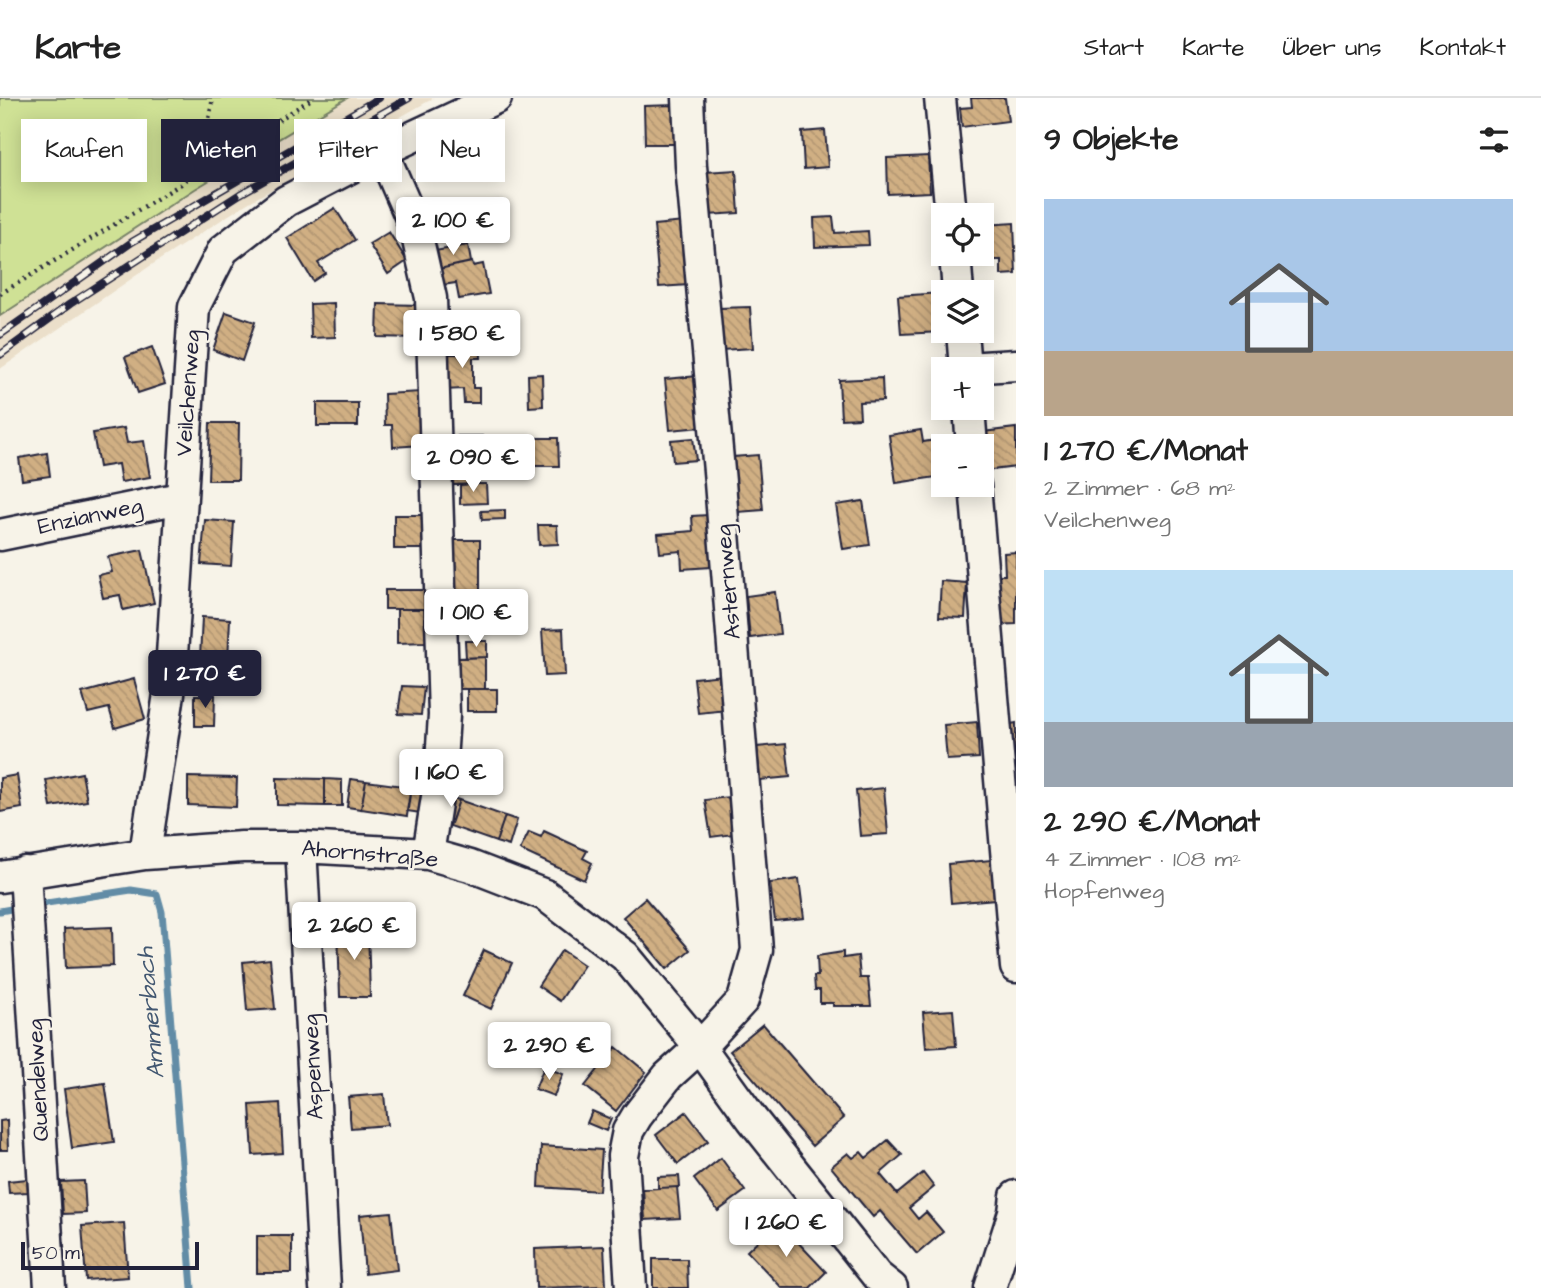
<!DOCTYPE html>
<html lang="de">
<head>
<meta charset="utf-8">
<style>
  :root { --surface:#fff; --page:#f6f6f6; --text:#222; --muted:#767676; --line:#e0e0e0; --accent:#22223b }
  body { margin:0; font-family:"Architects Daughter",sans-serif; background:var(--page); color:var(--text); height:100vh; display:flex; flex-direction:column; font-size:26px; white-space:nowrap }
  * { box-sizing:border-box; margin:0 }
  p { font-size:23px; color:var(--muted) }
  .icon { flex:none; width:38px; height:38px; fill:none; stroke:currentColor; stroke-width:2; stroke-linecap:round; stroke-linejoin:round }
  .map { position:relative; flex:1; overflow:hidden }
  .details { display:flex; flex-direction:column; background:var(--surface); width:525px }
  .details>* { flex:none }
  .top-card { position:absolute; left:21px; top:21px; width:665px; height:63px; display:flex; gap:14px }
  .fabs { position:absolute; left:931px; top:105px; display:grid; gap:14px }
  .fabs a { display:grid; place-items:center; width:63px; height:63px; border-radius:0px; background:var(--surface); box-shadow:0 4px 18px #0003; font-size:35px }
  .scale { position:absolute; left:21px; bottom:18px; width:178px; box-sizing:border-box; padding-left:7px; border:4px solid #22223b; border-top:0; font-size:19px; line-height:24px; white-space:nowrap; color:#22223b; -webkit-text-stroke:5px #f7f3e8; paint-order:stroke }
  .price { position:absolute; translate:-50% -60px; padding:0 16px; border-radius:7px; background:#fff; color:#222; font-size:23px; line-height:46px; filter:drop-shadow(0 2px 4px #0008) }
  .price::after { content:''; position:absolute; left:50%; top:42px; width:21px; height:16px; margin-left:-10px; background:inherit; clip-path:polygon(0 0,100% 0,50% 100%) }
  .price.selected { background:var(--accent); color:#fff }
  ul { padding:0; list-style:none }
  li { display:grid; align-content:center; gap:14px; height:371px; padding:0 28px }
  li span { display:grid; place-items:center; height:217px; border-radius:0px; color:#555 }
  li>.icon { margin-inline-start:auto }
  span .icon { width:126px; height:126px; fill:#fffc; stroke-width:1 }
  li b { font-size:30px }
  h2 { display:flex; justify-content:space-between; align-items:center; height:84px; padding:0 28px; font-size:30px }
  .chip { padding:0 24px; border-radius:0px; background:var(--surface); box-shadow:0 4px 18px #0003; font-size:24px; line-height:63px }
  .chip.selected { background:var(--accent); color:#fff }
  header { display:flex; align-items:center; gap:42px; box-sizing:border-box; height:98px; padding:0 35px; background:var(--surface); border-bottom:2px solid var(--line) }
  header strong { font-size:33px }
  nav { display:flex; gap:38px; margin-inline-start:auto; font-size:24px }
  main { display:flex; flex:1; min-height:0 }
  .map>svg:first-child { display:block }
  .built { fill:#ebdfca }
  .green { fill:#cfe195; stroke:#788268; stroke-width:2 }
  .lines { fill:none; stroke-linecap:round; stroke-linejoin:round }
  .stream { stroke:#628ca6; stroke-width:7 }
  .building { fill:url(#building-back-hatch); stroke:#22223b; stroke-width:2 }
  .minor-casing { stroke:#22223b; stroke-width:35 }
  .path { stroke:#22223b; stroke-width:4.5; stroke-dasharray:2 5; stroke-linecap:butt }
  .minor { stroke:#f7f3e8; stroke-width:30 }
  .rail-casing { stroke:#22223b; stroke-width:8 }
  .rail { stroke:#f7f3e8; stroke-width:5; stroke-dasharray:16; stroke-linecap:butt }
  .labels { text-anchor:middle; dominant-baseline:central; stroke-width:5; stroke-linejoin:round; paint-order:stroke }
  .street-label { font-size:23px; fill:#22223b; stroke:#f7f3e8 }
  .water-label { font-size:24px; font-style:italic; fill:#425771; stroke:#f7f3e8 }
</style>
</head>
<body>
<header>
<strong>Karte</strong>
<nav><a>Start</a><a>Karte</a><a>Über uns</a><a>Kontakt</a></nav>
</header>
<main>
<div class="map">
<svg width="1016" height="1190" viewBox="0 0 1016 1190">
  <defs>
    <pattern id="building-back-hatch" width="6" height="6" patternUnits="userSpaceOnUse" patternTransform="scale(1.75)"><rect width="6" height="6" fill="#d0af83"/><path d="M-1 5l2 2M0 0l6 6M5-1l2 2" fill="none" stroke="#b29672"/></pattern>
  </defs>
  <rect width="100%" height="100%" fill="#f7f3e8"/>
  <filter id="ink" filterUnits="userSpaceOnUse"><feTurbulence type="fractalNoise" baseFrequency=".0143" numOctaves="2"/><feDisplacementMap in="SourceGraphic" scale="14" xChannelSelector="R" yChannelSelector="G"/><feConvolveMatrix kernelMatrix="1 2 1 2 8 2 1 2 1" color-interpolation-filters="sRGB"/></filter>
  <g filter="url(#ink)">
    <path class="built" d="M347 0H434L246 106 150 168 0 271V218L195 91Z"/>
    <path class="green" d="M0 0H347L195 91 0 218Z"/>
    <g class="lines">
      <path class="stream" d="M34 807 131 792 157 796 162 814 192 1190
        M0 813 22 809"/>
    </g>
    <path class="building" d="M971 0H1005L1008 23 962 29 960 10 972 9Z
      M675 7 676 46H645L644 8Z
      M825 32 828 69 804 71 802 34Z
      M484 34 498 64 461 81 447 51Z
      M928 58 930 94 888 96 887 60Z
      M736 72 739 115 708 117 705 74Z
      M335 110 355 142 318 165 325 175 313 183 287 140Z
      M833 119 835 135 868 133 869 147 815 149 814 120Z
      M684 124 689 187 659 189 654 127Z
      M1014 125 1016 176 1001 177V162H986L984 127Z
      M389 134 407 163 388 176 369 146Z
      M468 147 471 164 439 171 435 153Z
      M472 164 473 168 483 166 489 196 459 201 456 185 442 187 439 171Z
      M940 195 942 234 901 236 898 198Z
      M334 205 335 239 311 240 310 206Z
      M378 206 420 207 418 240 377 239Z
      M750 209 753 250 721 252 718 210Z
      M226 214 255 224 242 263 213 252Z
      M480 242 481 260H473V290H479V305H464L463 291 444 292 443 256H458V243Z
      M152 249 165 286 138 295 125 259Z
      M542 276 543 308 529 309 528 277Z
      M698 278 702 329 670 332 665 281Z
      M882 280 883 303 859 304 860 320 841 321 839 282Z
      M421 294 423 347 393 349 392 327H385L384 296Z
      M317 305H358V328H317Z
      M210 325H239L238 382H208Z
      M124 330 127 345 144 343 150 379 121 384 118 366 99 369 93 335Z
      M1016 330V369L983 373V334Z
      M921 332 923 344 954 339 955 348H943V378L896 385 889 337Z
      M458 338H482V355H458Z
      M533 340H558L559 368H534Z
      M693 340 696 362 673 364 671 342Z
      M47 355 50 378 22 382 19 360Z
      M449 355H478V386L450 387Z
      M758 357 763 412 738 414 733 359Z
      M478 386H486L487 405 460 406V387Z
      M863 403 870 447 843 451 836 407Z
      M505 412V421L482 422 481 413Z
      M394 417H426V451H394Z
      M708 417 711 469 682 471 681 453 660 455 658 436 693 433 692 418Z
      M205 422 234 424 231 468 201 466Z
      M538 427H557L558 446 539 447Z
      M452 442H480V497L452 498Z
      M142 452 154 505 123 512 120 497 103 500 98 477 112 474 108 459Z
      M1016 454V526L994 527 992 494H999L998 477H1005L1004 455Z
      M941 483 967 485 965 520 939 519Z
      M385 492H426L427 511H385Z
      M775 494 780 536 750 540 746 498Z
      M397 511H427V544L397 545Z
      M202 519 230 521 228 561 200 560Z
      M563 531 565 577 545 578 542 532Z
      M465 543H487V559L466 560Z
      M485 559V591H458L457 560Z
      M723 577 727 612 698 615 694 580Z
      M134 581 145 621 115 630 109 610 88 615 82 595Z
      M402 588 424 589 421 617 398 616Z
      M467 591H497V613H467Z
      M195 597H215L214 628H195Z
      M977 624 979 660 947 662 944 627Z
      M1016 625V671H1015L1011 626Z
      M786 646 790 679 760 682 757 649Z
      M82 675 87 703 51 709 46 682Z
      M17 677 22 710 0 714V680Z
      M188 679 237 680 236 709 188 707Z
      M277 680 325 681V708L277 707Z
      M325 681 342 682V708H325Z
      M351 681 366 683 361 711 347 709Z
      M366 683 411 689 407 718 361 711Z
      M411 689 425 691 421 715 407 713Z
      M884 690 888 736 860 738 856 693Z
      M449 699 459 702 452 723 442 719Z
      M728 699 734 736 711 739 705 702Z
      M459 702 505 718 496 744 450 728Z
      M505 718 517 722 509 748 496 744Z
      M544 733 587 753 583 760 592 765 584 782 520 752 529 734 541 739Z
      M991 762 995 801 951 805 948 766Z
      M799 781 804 820 775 823 770 785Z
      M645 800 690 852 667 871 623 819Z
      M368 828 370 899H340L338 829Z
      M112 829 113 868 66 870 64 831Z
      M484 852 512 865 491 911 463 898Z
      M562 852 584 867 560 903 538 888Z
      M843 854V860L858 858 860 880H868L871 908H833V905H820V892H815L814 878H818L817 858Z
      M270 861 275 911 247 913 243 864Z
      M953 912 956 948 926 950 923 914Z
      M763 926 844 1020 812 1048 730 953Z
      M616 949 646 974 616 1013 585 988Z
      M544 969 563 976 554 998 535 991Z
      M105 985 114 1044 72 1050 64 991Z
      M384 996 387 1027 351 1030 348 999Z
      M280 1005 283 1055 253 1057 250 1007Z
      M592 1013 611 1021 606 1033 587 1025Z
      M686 1014 708 1043 678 1066 656 1037Z
      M7 1022 8 1052H0V1023Z
      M888 1042 902 1057 880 1076 897 1096 923 1075 934 1089 909 1110 918 1121 926 1114 943 1134 917 1156 880 1113 873 1119 831 1069 848 1055 853 1060 861 1054 866 1060Z
      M541 1048 602 1052 599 1093 539 1089Z
      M721 1060 745 1093 718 1113 694 1081Z
      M679 1078 680 1089 658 1090V1079Z
      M27 1081 28 1094 9 1095 8 1083Z
      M84 1083 86 1115 63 1116 61 1084Z
      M677 1089 680 1120 645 1122 643 1091Z
      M391 1114 397 1172 365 1176 360 1117Z
      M778 1123 826 1174 810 1190H782L747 1153Z
      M124 1125 128 1179 86 1182 82 1128Z
      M257 1138H292V1175H257Z
      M604 1148 606 1188 536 1190 535 1151Z
      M653 1161H687L688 1190H653Z"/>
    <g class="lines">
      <defs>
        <path id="minor" d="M940 0 951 117
          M382 53 415 129 431 200 444 617 440 680 428 756
          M955 156 958 194
          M962 233 965 271
          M965 270 1016 267
          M969 310 972 348
          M975 387 1016 869
          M0 437 180 400
          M301 749 325 1190
          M145 756 170 589 194 209 223 152 286 103 382 53 496 0
          M25 774 50 1190
          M0 779 145 756 242 749H301L428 756 470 768 545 797 625 858 700 949 752 1021 877 1178 892 1190
          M631 1190 623 1058 628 1033 637 1018 668 978 700 949 743 902 757 852 720 384 691 68 688 0
          M990 1190 1014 1114 1016 1098"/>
      </defs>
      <use href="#minor" class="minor-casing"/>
      <path class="path" d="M200 68 213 0
        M0 196 181 86 199 69 219 60 313 0"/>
      <use href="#minor" class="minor"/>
      <defs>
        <path id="rail" d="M0 237 132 144 379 0
          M0 257 70 206 240 96 409 0"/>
      </defs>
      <use href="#rail" class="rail-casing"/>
      <use href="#rail" class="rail"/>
    </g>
  </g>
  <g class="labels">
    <g class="street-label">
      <text transform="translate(188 295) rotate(-86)">Veilchenweg</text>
      <text transform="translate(90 418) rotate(-12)">Enzianweg</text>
      <text transform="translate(728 484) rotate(-95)">Asternweg</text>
      <text transform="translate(370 756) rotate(5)">Ahornstraße</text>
      <text transform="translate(313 969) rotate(-93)">Aspenweg</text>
      <text transform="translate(38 982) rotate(-93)">Quendelweg</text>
    </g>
    <g class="water-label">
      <text transform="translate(151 915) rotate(-95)">Ammerbach</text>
    </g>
  </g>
</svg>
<div class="fabs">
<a><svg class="icon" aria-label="locate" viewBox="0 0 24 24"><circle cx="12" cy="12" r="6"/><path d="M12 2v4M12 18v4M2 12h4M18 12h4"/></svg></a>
<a><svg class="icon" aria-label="layers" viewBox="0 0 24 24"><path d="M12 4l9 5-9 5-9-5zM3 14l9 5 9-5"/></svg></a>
<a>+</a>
<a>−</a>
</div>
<div class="scale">50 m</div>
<b class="price" style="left:453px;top:159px">2 100 €</b>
<b class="price" style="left:462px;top:272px">1 580 €</b>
<b class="price" style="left:473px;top:396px">2 090 €</b>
<b class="price" style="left:476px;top:551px">1 010 €</b>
<b class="price selected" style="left:205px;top:612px">1 270 €</b>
<b class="price" style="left:451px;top:711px">1 160 €</b>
<b class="price" style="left:354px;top:864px">2 260 €</b>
<b class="price" style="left:549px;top:984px">2 290 €</b>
<b class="price" style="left:786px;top:1161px">1 260 €</b>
<div class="top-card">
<a class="chip">Kaufen</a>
<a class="chip selected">Mieten</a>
<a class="chip">Filter</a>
<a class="chip">Neu</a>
</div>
</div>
<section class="details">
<h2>9 Objekte<svg class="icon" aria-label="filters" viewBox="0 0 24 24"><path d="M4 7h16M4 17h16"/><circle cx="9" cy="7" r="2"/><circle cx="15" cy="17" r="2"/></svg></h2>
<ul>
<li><span style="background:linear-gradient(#a9c7e8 70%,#b9a48a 0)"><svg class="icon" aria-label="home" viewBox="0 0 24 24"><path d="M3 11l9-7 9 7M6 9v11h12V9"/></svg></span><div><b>1 270 €/Monat</b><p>2 Zimmer · 68 m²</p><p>Veilchenweg</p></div></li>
<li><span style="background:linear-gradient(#bfe0f5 70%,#9aa5b1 0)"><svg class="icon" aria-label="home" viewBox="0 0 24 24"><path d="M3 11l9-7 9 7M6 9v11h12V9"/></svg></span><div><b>2 290 €/Monat</b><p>4 Zimmer · 108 m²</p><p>Hopfenweg</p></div></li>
</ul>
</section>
</main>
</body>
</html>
